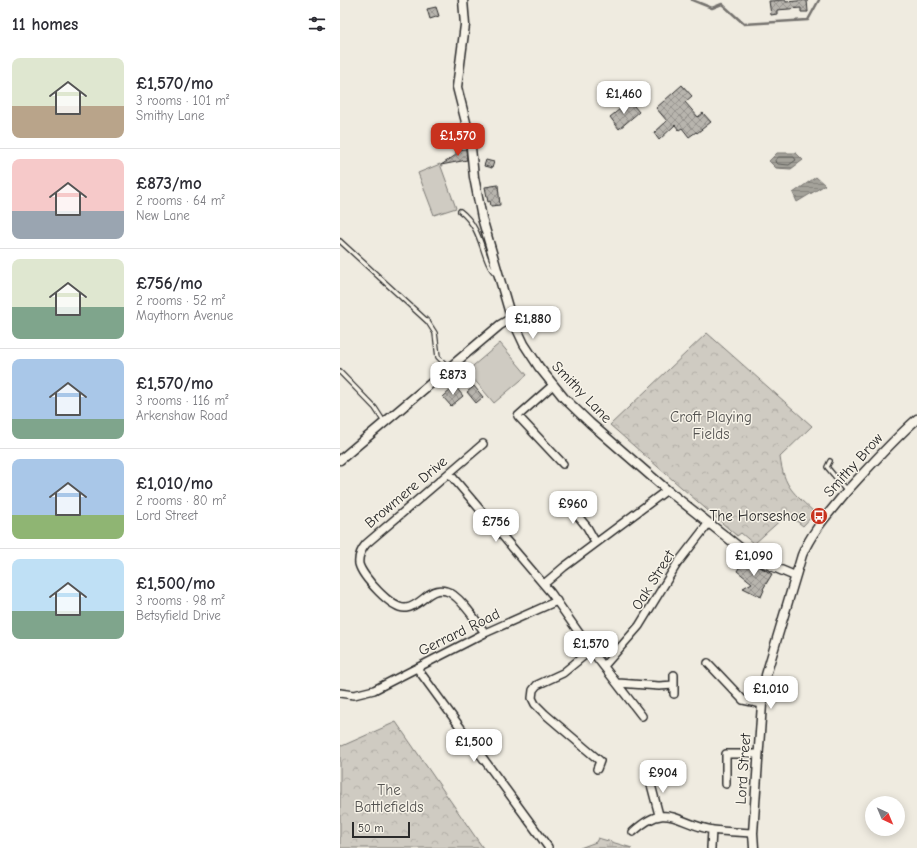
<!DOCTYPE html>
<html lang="en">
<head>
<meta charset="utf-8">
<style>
  :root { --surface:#fff; --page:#f7f7f7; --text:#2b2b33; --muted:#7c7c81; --line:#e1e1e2; --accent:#c8321e }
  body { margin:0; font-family:"Comic Neue",sans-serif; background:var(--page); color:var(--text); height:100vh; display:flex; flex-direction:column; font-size:15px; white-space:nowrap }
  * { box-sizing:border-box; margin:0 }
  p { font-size:13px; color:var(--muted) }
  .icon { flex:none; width:22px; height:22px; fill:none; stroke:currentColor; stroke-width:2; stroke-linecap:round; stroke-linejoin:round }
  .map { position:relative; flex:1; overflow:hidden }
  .panel { display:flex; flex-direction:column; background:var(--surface); width:340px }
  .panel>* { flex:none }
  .needle { width:26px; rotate:136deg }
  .fabs { position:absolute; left:525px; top:796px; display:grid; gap:8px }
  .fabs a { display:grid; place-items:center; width:40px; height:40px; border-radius:50%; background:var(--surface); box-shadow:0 2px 10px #0003; font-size:20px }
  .scale { position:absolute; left:12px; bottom:10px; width:58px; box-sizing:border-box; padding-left:4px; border:2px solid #2b2b2b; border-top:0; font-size:11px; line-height:14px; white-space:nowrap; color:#2b2b2b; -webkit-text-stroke:3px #f7f3e8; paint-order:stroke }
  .price { position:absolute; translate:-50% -34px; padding:0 9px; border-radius:8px; background:#fff; color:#222; font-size:13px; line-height:26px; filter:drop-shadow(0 1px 2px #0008) }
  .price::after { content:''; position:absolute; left:50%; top:24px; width:12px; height:9px; margin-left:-6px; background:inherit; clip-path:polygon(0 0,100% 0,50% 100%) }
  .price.active { background:var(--accent); color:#fff }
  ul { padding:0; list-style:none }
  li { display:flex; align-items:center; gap:12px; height:100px; padding:0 12px }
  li+li { border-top:1px solid var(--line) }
  li span { display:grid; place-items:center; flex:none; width:112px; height:80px; border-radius:8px; color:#555 }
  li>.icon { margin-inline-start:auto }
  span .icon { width:48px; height:48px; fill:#fffc; stroke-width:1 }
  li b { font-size:17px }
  h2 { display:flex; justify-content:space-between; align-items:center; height:48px; padding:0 12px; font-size:17px }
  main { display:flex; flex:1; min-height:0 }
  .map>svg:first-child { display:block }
  .grass { fill:url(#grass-tufts); stroke:#7d7b76 }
  .park { fill:url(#park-crowns); stroke:#7d7b76 }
  .pitch { fill:#cfcbc2; stroke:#7d7b76 }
  .water { fill:url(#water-rules); stroke:#74726e }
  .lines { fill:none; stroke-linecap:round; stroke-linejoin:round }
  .shore { stroke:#5b5b57; stroke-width:1 }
  .stream { stroke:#74726e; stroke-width:2.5 }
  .building { fill:url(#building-cross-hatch); stroke:#2b2b2b }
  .service-casing { stroke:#2b2b2b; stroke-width:6 }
  .minor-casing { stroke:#2b2b2b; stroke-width:10 }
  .tertiary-casing { stroke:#2b2b2b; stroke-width:11 }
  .service { stroke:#f7f3e8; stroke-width:3.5 }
  .minor { stroke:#f7f3e8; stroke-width:7 }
  .tertiary { stroke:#f7f3e8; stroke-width:8 }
  .labels { text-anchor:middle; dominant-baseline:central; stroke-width:3; stroke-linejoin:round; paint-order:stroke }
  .street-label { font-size:15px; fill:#2b2b2b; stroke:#f7f3e8 }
  .park-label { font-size:15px; fill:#545351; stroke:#f7f3e8 }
  .poi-label { font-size:15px; fill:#2b2b2b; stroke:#f7f3e8; text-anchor:end }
</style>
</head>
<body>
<main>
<section class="panel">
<h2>11 homes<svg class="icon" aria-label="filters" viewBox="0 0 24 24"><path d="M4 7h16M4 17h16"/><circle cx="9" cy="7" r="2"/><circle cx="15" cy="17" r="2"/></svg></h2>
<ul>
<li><span style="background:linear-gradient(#dfe7d0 60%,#b9a48a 0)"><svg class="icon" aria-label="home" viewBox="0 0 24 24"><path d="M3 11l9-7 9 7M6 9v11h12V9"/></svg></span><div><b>£1,570/mo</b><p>3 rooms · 101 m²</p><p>Smithy Lane</p></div></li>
<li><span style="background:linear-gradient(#f6c9c9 65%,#9aa5b1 0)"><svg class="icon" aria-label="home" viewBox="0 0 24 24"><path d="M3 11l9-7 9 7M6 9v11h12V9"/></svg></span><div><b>£873/mo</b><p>2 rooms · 64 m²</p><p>New Lane</p></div></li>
<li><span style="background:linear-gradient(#dfe7d0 60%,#7fa58c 0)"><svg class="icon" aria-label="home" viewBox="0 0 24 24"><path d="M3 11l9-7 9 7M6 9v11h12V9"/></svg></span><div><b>£756/mo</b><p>2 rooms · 52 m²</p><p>Maythorn Avenue</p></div></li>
<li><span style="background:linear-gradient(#a9c7e8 75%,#7fa58c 0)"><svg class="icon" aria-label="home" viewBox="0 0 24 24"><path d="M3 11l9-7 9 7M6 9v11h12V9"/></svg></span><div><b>£1,570/mo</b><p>3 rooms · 116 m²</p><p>Arkenshaw Road</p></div></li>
<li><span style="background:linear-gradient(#a9c7e8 70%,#8fb573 0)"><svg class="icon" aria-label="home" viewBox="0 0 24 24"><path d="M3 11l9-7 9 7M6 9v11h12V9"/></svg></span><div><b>£1,010/mo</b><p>2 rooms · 80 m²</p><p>Lord Street</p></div></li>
<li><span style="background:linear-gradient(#bfe0f5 65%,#7fa58c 0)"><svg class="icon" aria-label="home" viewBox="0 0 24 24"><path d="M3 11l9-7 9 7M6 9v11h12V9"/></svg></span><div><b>£1,500/mo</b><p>3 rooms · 98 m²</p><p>Betsyfield Drive</p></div></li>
</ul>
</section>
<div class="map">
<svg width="577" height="848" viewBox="0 0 577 848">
  <defs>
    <pattern id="grass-tufts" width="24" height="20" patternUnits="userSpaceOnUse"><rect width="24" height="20" fill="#cfcbc2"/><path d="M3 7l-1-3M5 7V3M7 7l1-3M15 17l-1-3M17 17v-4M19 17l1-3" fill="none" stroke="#b2aea7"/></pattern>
    <pattern id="park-crowns" width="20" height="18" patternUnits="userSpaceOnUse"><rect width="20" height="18" fill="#cfcbc2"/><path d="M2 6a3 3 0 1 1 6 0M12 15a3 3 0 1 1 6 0" fill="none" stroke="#b2aea7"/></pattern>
    <pattern id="water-rules" width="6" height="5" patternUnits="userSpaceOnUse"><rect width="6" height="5" fill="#a4a29a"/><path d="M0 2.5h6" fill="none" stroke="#86847e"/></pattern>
    <pattern id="building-cross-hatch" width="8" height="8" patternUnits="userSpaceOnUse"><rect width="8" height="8" fill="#b8b5ae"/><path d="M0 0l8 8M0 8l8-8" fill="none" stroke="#96938e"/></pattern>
  </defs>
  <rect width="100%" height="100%" fill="#efebe0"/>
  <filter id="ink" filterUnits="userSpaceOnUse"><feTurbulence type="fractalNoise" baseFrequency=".025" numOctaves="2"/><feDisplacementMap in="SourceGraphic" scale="8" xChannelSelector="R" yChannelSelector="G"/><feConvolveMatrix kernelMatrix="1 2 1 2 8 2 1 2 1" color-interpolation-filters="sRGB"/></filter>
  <g filter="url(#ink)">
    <path class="grass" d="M258 838 292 848H240L256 842Z"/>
    <path class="park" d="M367 333 472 426 440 457C444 488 454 493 475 513L463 526 450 516 444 517 414 544 401 533 397 536 270 425Z
      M56 722 143 848H0V745L2 746Z"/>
    <path class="pitch" d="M100 164 116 208 94 215 78 173Z
      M160 343 187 375 154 403 127 371Z"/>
    <path class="water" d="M437 153H456L463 160 451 169 436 168 429 161Z
      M476 177 485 185 457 202 453 193Z"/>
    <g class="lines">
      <path class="shore" d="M439 157H454L456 160 449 165 438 164 435 161Z"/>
      <path class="stream" d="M352 0 372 8 382 4 404 24 468 20 479 0"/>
    </g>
    <path class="building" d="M446 0V2L467 0 468 12H461V8L437 10V14L431 15 429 1Z
      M96 7 99 16 90 19 87 9Z
      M342 85 352 96 345 102 358 117 363 113 371 122 357 133 356 132 349 137 342 128 339 130 335 125 319 140 314 133 327 121 316 108Z
      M290 101 299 112 279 129 270 117Z
      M126 149 127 160 101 165 116 155V150Z
      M146 160 154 162 152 168 144 166Z
      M158 185 160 205 151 206 150 201 148 202 145 187Z
      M115 386 123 396 111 406 103 397Z
      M134 386 143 397 136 403 127 392Z
      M405 558 432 574 423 589 424 590 421 597 403 588 412 583 397 571Z"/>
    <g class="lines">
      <defs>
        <path id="service" d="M120 211C145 230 141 263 157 275
          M0 241 88 322 95 333 98 357 108 367
          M0 372 35 408 44 422
          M490 461 487 467 507 491"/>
        <path id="minor" d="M213 385 178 416 223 464
          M143 444 26 544C21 550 18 556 19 564 22 576 52 610 66 608 82 606 89 586 106 591 119 594 137 622 145 633
          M109 473 211 593 251 650 302 716
          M223 498 247 527 256 543
          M204 584 224 567 327 490
          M251 650 223 673 197 685 193 690 192 698 195 704 205 714 260 761 257 769
          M368 663 403 700 422 704
          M264 666 299 626 337 564 368 524
          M77 668 208 847
          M334 675V694
          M278 683 319 686 334 685
          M0 693 14 695 34 690 145 633 217 601
          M309 777 319 815
          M386 784V754H418
          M293 832C328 800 336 824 373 830 386 832 400 832 413 833
          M371 848 372 830"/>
        <path id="tertiary" d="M123 0 125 25 117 87 130 138 134 177 142 218 170 314 184 344 199 367 224 398 250 423 327 490 403 550 424 563 455 576
          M0 460 160 325 172 318
          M414 848 413 833 422 704 426 675 462 555C472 531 490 512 506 492 529 467 551 442 577 419"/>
      </defs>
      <use href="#service" class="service-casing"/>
      <use href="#minor" class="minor-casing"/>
      <use href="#tertiary" class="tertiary-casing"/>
      <use href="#service" class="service"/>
      <use href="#minor" class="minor"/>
      <use href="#tertiary" class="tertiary"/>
    </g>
  </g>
  <defs>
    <symbol id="bus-disc" viewBox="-11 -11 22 22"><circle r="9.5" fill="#c8321e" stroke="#f7f3e8"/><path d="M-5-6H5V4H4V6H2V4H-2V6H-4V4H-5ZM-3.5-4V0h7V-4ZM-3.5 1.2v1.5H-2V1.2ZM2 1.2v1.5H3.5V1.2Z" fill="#fff"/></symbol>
  </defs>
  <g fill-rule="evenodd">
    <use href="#bus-disc" x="469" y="506" width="20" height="20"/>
  </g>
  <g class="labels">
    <g class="street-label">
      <text transform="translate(242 392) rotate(46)">Smithy Lane</text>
      <text transform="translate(513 465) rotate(-48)">Smithy Brow</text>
      <text transform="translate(66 492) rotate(-40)">Browmere Drive</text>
      <text transform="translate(313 580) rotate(-58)">Oak Street</text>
      <text transform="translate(119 632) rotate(-26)">Gerrard Road</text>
      <text transform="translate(403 769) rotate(-86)">Lord Street</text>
    </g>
    <g class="park-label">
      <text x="371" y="417">Croft Playing<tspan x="371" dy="17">Fields</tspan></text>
      <text x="49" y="790">The<tspan x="49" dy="17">Battlefields</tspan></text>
    </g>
    <g class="poi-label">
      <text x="466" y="516">The Horseshoe</text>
    </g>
  </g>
</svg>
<div class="fabs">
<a><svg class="needle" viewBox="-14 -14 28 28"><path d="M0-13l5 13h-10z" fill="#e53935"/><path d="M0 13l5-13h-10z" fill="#7c7c81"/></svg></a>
</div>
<div class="scale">50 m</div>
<b class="price" style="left:284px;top:115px">£1,460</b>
<b class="price active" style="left:118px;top:157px">£1,570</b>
<b class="price" style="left:193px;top:340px">£1,880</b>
<b class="price" style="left:113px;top:396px">£873</b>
<b class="price" style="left:233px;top:525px">£960</b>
<b class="price" style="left:156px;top:543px">£756</b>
<b class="price" style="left:414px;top:577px">£1,090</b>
<b class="price" style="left:251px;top:665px">£1,570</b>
<b class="price" style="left:431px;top:710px">£1,010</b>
<b class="price" style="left:134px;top:763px">£1,500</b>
<b class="price" style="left:323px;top:794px">£904</b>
</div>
</main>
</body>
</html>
